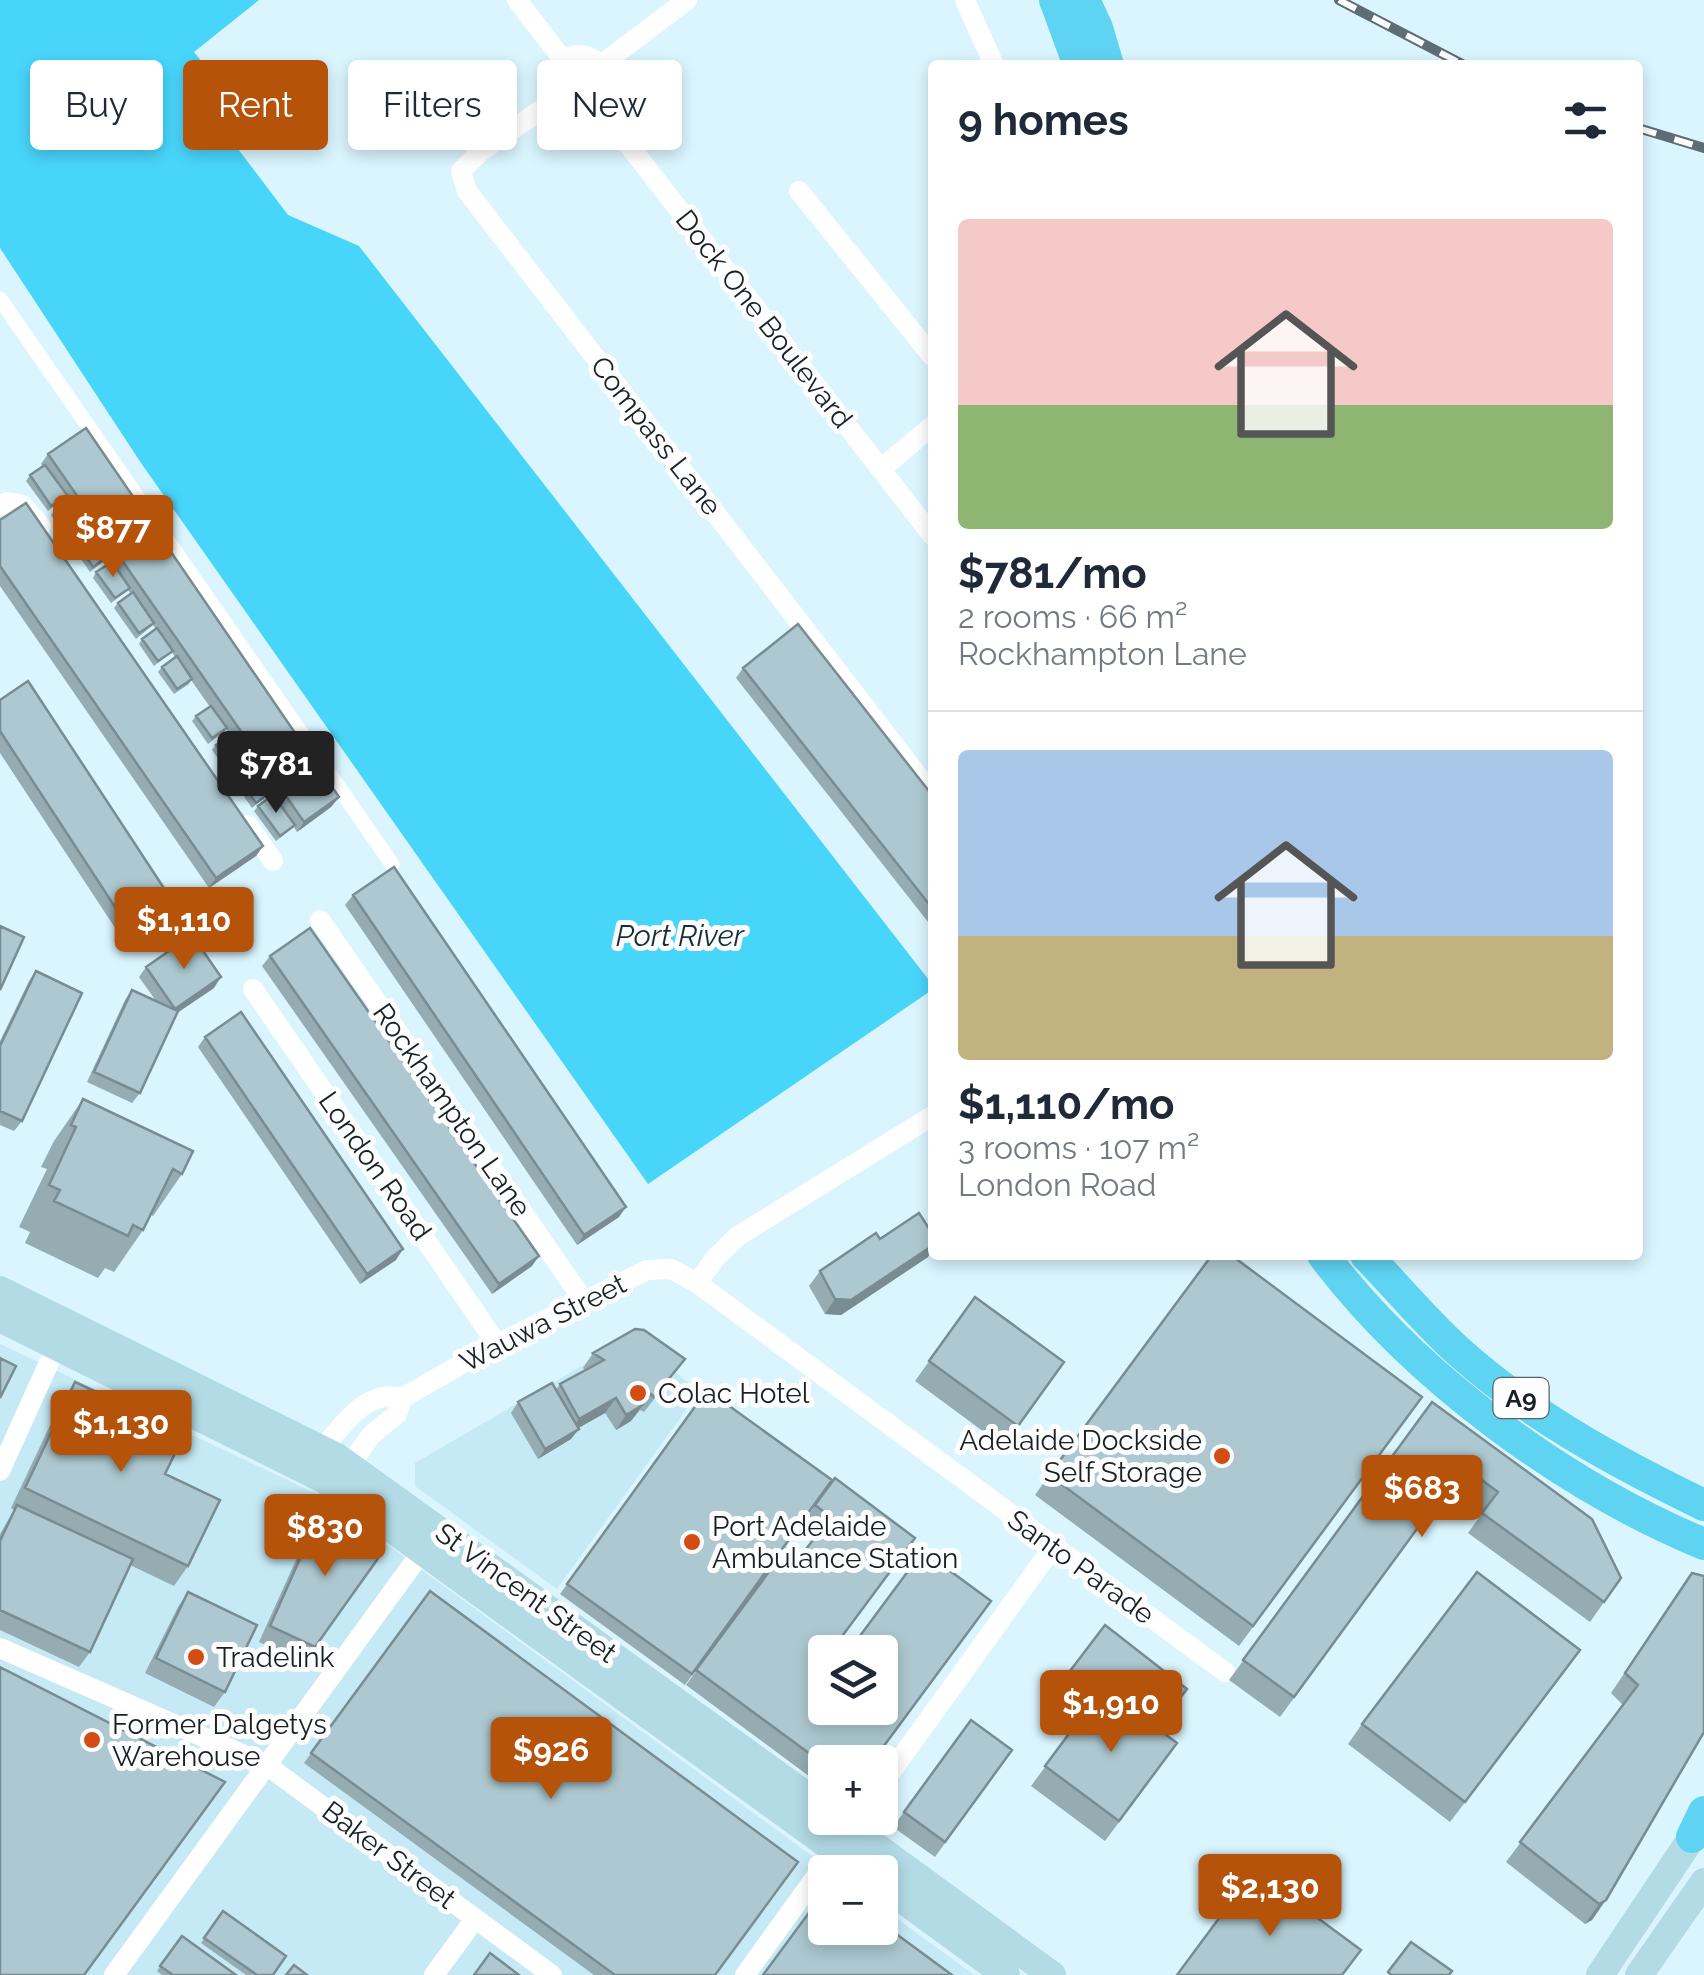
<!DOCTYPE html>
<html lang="en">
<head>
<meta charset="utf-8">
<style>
  :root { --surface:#fff; --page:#f6f6f7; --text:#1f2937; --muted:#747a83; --line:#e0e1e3; --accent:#b45309 }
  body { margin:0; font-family:Raleway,sans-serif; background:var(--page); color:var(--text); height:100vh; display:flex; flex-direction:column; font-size:38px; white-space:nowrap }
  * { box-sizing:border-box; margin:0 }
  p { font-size:32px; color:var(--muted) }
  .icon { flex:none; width:55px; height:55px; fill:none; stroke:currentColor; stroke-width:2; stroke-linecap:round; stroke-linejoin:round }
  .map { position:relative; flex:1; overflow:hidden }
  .drawer { position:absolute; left:928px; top:60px; width:715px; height:1200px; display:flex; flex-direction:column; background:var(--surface); border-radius:10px; box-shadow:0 5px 15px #0003 }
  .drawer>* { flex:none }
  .top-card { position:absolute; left:30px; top:60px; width:748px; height:90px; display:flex; gap:20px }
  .buttons { position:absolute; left:808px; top:1635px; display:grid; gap:20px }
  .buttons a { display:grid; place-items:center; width:90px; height:90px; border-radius:10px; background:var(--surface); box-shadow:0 5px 15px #0003; font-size:50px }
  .price { position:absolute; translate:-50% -85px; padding:0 22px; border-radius:10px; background:var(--accent); color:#fff; font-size:32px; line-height:65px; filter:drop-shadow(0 2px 5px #0008) }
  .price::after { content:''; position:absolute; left:50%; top:60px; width:30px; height:22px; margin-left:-15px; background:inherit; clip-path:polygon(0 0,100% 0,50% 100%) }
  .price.on { background:#222; color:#fff }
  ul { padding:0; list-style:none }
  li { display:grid; align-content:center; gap:20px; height:530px; padding:0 30px }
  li+li { border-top:2px solid var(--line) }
  li span { display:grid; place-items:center; height:310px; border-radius:10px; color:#555 }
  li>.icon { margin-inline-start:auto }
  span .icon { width:180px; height:180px; fill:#fffc; stroke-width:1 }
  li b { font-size:42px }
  h2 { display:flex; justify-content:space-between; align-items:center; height:120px; padding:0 30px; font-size:42px }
  .pill { padding:0 35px; border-radius:10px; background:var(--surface); box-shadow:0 5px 15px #0003; font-size:35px; line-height:90px }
  .pill.on { background:var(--accent); color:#fff }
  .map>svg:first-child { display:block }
  .built { fill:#c5eaf5 }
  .water { fill:#48d5fa }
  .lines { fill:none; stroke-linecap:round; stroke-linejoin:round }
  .pedestrian { stroke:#fff; stroke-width:15 }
  .minor { stroke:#fff; stroke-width:20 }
  .secondary { stroke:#b2dbe5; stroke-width:28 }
  .trunk { stroke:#5ed4f2; stroke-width:32 }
  .rail-casing { stroke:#5d6d73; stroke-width:10 }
  .rail { stroke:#fdfdfd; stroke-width:6; stroke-dasharray:19; stroke-linecap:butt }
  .wall { fill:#95acb3 }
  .shaded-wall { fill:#798c92 }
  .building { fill:#adc8d0; stroke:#798c92; stroke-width:2.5; fill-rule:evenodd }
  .poi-dot { fill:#d24c13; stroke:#fdfdfd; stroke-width:4 }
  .labels { text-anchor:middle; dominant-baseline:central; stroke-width:10; stroke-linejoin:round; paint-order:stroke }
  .shield { fill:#fdfdfd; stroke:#5c6365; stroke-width:2.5 }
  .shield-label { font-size:25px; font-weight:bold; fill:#172124 }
  .street-label { font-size:28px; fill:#172124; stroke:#fdfdfd }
  .poi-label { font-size:28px; fill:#172124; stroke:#fdfdfd; text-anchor:start }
  .water-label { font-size:30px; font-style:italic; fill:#172e35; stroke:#fdfdfd }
</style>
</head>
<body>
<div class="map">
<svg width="1704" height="1975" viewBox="0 0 1704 1975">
  <rect width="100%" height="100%" fill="#daf5fe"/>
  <path class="built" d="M633 1336 699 1392 557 1589 415 1486V1463Z
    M0 1344 321 1496 834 1872H825V1928H880V1906L974 1975H0Z"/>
  <path class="water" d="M0 0H259L194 52 214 77 195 92 288 215 359 246 932 984V990L648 1184 141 463 0 248Z"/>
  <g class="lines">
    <path class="pedestrian" d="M0 299 392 864"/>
    <path class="minor" d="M517 0 563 60
      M965 0 994 65
      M553 81a26 26 0 1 1 52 0a26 26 0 1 1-52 0Z
      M601 65 687 0
      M558 98 480 152 461 171 467 191 932 794
      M596 103 932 535
      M799 191 932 356
      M881 469 932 426
      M0 506 7 502 23 505 41 526
      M248 825 273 861
      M320 920 584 1301
      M253 989 497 1344
      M697 1283 717 1256 738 1236 932 1116
      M337 1457 328 1442C347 1419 370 1389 402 1398L497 1344 647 1270 671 1269 697 1283 1225 1672
      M337 1457 355 1458 371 1435 397 1414 402 1398
      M0 1471 62 1334
      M0 1648 265 1764 552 1975
      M880 1787 1053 1547
      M114 1975 423 1550
      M434 1975 475 1919
      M745 1975 843 1839"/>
    <path class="secondary" d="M0 1290 337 1457 825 1809
      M0 1318 323 1479 865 1872
      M837 1818 1052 1975
      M880 1883 1006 1975
      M1600 1975 1703 1821
      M1639 1975 1704 1882"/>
    <path class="trunk" d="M1055 0 1079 65
      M1084 0 1097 28 1108 65
      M1323 1255C1414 1376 1564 1486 1704 1544
      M1366 1255C1396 1286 1425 1321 1457 1350 1529 1415 1617 1463 1704 1505
      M1692 1837 1704 1812"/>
    <defs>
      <path id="rail" d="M1339 0 1464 65
        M1638 128 1704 148"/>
    </defs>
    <use href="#rail" class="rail-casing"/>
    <use href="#rail" class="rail"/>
  </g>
  <path class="wall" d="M48 454 339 797 331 807 297 832 294 827 276 841 254 811 258 806 272 796 270 793 252 808 231 778 235 773 249 762 246 758 243 762 228 772 212 750 216 745 230 735 226 729 223 733 208 744 192 721 196 716 210 707 191 680 189 684 174 694 158 672 162 667 175 657 172 652 154 666 139 644 142 639 156 629 153 625 136 639 114 608 118 603 131 594 128 590 111 603 93 578 96 572 110 563 107 559 90 572 74 549 78 544 90 535 89 533 72 545 51 515 55 510 67 501 64 498 48 511 26 481 30 475 43 467 41 464Z
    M0 520 263 846 256 856 209 888 0 586Z
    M743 668 932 795V927L736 678Z
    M0 700 173 902 166 913 123 940 0 753Z
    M353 895 619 1217 577 1245 345 905Z
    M270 956 532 1266 492 1294 262 966Z
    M146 967 214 988 177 1013 140 1093 132 1103 87 1082 125 1000 132 990 156 1001 139 977Z
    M36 971 22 1121 14 1131 0 1125V1041L29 981Z
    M205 1037 396 1260 360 1284 198 1047Z
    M83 1099 182 1174 153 1216 151 1215 143 1230 114 1272 105 1268 98 1278 25 1243 30 1232 19 1227 47 1169 41 1167 54 1141Z
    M880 1239 928 1257 841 1315 825 1314 809 1286 820 1271Z
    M975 1297 1064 1362 1003 1446 915 1381Z
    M593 1353 685 1359 644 1412 640 1410 631 1421 616 1430 605 1413 578 1428 571 1439 538 1459 511 1413 518 1402 556 1390 560 1384 585 1370 583 1368Z
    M75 1382 155 1423 188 1566 174 1586 130 1565 90 1652 79 1667 0 1630V1534L14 1510 11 1508 61 1402Z
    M707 1390 832 1480 685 1685 560 1594Z
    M1432 1402 1621 1578 1590 1622 1468 1533 1483 1512 1449 1486 1280 1717 1229 1680Z
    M1408 1417 1239 1646 1035 1495 1049 1475Z
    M835 1478 843 1636 825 1762V1788L686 1685 786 1549 799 1558 820 1531 805 1520Z
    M323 1507 384 1550 304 1662 259 1642 313 1522Z
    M430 1591 716 1975H594L304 1763Z
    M188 1592 225 1692 214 1707 145 1673 178 1607Z
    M1678 1593 1704 1732 1592 1920 1585 1924 1506 1862 1623 1705 1611 1693Z
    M1105 1625 1158 1728 1163 1763 1105 1841 1031 1786 1092 1703 1063 1681Z
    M1580 1650 1450 1822 1348 1744 1362 1724Z
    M971 1720 1012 1750 935 1857 893 1827Z
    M223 1911 273 1975H246L201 1943Z
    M182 1936 236 1975H162L157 1971Z"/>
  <path class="shaded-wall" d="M339 797 331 807 297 832 304 822Z
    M263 846 256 856 209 888 216 878Z
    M173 902 166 913 123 940 130 930Z
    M221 977 214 988 168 1019 175 1009Z
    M626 1207 619 1217 577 1245 584 1235Z
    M932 1246V1250L928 1257 841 1315 825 1314 835 1299Z
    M403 1249 396 1260 360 1284 367 1274Z
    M539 1256 532 1266 492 1294 499 1284Z
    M651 1394 631 1421 616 1430 626 1415Z
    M616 1398 605 1413 568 1434 579 1419Z
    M579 1429 571 1439 538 1459 545 1449Z
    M1580 1650 1566 1670 1450 1822 1465 1802Z
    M1606 1900 1592 1920 1585 1924 1599 1904Z"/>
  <path class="building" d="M86 428 339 797 304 822 48 454Z
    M45 465 67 495 51 506 30 475Z
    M70 499 91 529 76 540 55 510Z
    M26 503 263 846 216 878 0 566V520Z
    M93 534 108 556 93 567 78 544Z
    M112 562 130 588 115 598 96 572Z
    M133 592 154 623 139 633 118 603Z
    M798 624 932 795V908L743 668Z
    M157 628 173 651 158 661 142 639Z
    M177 656 192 679 177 689 162 667Z
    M28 681 173 902 130 930 0 731V700Z
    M211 706 227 728 212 738 196 716Z
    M231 735 247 757 232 767 216 745Z
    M250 762 271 792 256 803 235 773Z
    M273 795 295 825 280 836 258 806Z
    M394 867 626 1207 584 1235 353 895Z
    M0 926 24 937 0 990Z
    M310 928 539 1256 499 1284 270 956Z
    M192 935 221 977 175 1009 146 967Z
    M36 971 82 993 22 1121 0 1111V1046Z
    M132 990 178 1011 140 1093 94 1072Z
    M241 1012 403 1249 367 1274 205 1037Z
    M83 1099 193 1151 182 1174 173 1169 143 1230 133 1225 128 1236 54 1201 60 1190 49 1185 76 1127 71 1125Z
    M919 1213 932 1233V1246L851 1300 835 1299 820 1271 876 1233 880 1239Z
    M1212 1255H1231L1422 1397 1253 1626 1049 1475Z
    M975 1297 1064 1362 1018 1426 929 1361Z
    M635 1329 644 1330 685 1359 654 1397 651 1394 641 1406 626 1415 616 1398 579 1419 560 1384 604 1360 593 1353Z
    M0 1358 16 1366 0 1398Z
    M75 1382 156 1420 155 1423 183 1437 165 1474 220 1500 188 1566 25 1488Z
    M552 1383 579 1429 545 1449 518 1402Z
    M707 1390 832 1480 692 1674 567 1584Z
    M1432 1402 1592 1519 1621 1578 1604 1602 1482 1513 1498 1492 1463 1466 1294 1697 1243 1660Z
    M835 1478 915 1538 843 1635 854 1644 923 1551 991 1601 872 1762H825V1765L696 1670 786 1549 799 1558 831 1517 815 1505ZM825 1652H880V1708H825Z
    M17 1505 133 1559 90 1652 0 1610V1541Z
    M323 1507 384 1550 315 1647 270 1626Z
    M1477 1572 1580 1650 1465 1802 1362 1724Z
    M1692 1573 1704 1576V1732L1606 1900 1599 1904 1520 1842 1638 1685 1625 1673Z
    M430 1591 798 1862 715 1975H615L311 1753Z
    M188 1592 257 1625 225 1692 156 1658Z
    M1105 1625 1187 1689 1157 1728 1103 1688 1099 1693 1070 1671Z
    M0 1667 225 1782 84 1975H0Z
    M1103 1688 1177 1743 1119 1821 1045 1766Z
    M971 1720 1012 1750 945 1842 904 1812Z
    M1254 1871 1361 1950 1342 1975H1177Z
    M825 1891V1928H880V1922L952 1975H763Z
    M223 1911 286 1956 273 1975H257L204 1938Z
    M182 1936 236 1975H173L160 1966Z
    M1411 1942 1452 1971 1449 1975H1391L1388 1972Z
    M490 1953 519 1975H474Z
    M294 1965 307 1975H286Z"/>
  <g class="poi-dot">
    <circle cx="638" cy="1393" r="10"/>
    <circle cx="1222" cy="1456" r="10"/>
    <circle cx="692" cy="1542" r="10"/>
    <circle cx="196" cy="1657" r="10"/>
    <circle cx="92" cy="1740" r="10"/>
  </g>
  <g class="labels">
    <rect class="shield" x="1493.5" y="1378" width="55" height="40" rx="8"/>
    <g class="shield-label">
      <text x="1521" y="1398">A9</text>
    </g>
    <g class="street-label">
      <text transform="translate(764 319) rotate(52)">Dock One Boulevard</text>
      <text transform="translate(656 436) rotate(52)">Compass Lane</text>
      <text transform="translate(452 1110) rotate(55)">Rockhampton Lane</text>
      <text transform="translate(375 1166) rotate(55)">London Road</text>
      <text transform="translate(543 1323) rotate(-27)">Wauwa Street</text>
      <text transform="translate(1081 1567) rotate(36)">Santo Parade</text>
      <text transform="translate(526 1593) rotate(36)">St Vincent Street</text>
      <text transform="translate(389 1855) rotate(37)">Baker Street</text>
    </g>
    <g class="poi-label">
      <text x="658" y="1393">Colac Hotel</text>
      <text x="1202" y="1440" text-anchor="end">Adelaide Dockside<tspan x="1202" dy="32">Self Storage</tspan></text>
      <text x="712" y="1526">Port Adelaide<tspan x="712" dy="32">Ambulance Station</tspan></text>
      <text x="216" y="1657">Tradelink</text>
      <text x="112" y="1724">Former Dalgetys<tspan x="112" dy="32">Warehouse</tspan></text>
    </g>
    <g class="water-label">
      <text x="680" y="935">Port River</text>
    </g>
  </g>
</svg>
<div class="buttons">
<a><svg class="icon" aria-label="layers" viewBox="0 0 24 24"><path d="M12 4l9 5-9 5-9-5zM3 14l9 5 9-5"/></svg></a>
<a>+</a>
<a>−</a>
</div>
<b class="price" style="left:113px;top:580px">$877</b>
<b class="price on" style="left:276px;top:816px">$781</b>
<b class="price" style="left:184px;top:972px">$1,110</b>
<b class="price" style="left:121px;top:1475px">$1,130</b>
<b class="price" style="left:1422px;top:1540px">$683</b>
<b class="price" style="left:325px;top:1579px">$830</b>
<b class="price" style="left:1111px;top:1755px">$1,910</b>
<b class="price" style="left:551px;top:1802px">$926</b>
<b class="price" style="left:1270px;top:1939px">$2,130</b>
<div class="top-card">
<a class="pill">Buy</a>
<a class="pill on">Rent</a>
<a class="pill">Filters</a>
<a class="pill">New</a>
</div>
<section class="drawer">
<h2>9 homes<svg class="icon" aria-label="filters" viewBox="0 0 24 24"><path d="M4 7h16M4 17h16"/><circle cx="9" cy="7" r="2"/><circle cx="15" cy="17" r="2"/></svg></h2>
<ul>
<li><span style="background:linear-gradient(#f6c9c9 60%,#8fb573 0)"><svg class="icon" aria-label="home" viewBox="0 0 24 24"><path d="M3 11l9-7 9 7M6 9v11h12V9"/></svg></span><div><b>$781/mo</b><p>2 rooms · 66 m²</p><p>Rockhampton Lane</p></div></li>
<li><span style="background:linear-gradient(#a9c7e8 60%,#c2b280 0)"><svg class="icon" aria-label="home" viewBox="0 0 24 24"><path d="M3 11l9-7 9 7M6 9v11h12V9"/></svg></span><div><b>$1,110/mo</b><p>3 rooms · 107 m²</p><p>London Road</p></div></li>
</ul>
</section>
</div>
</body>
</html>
